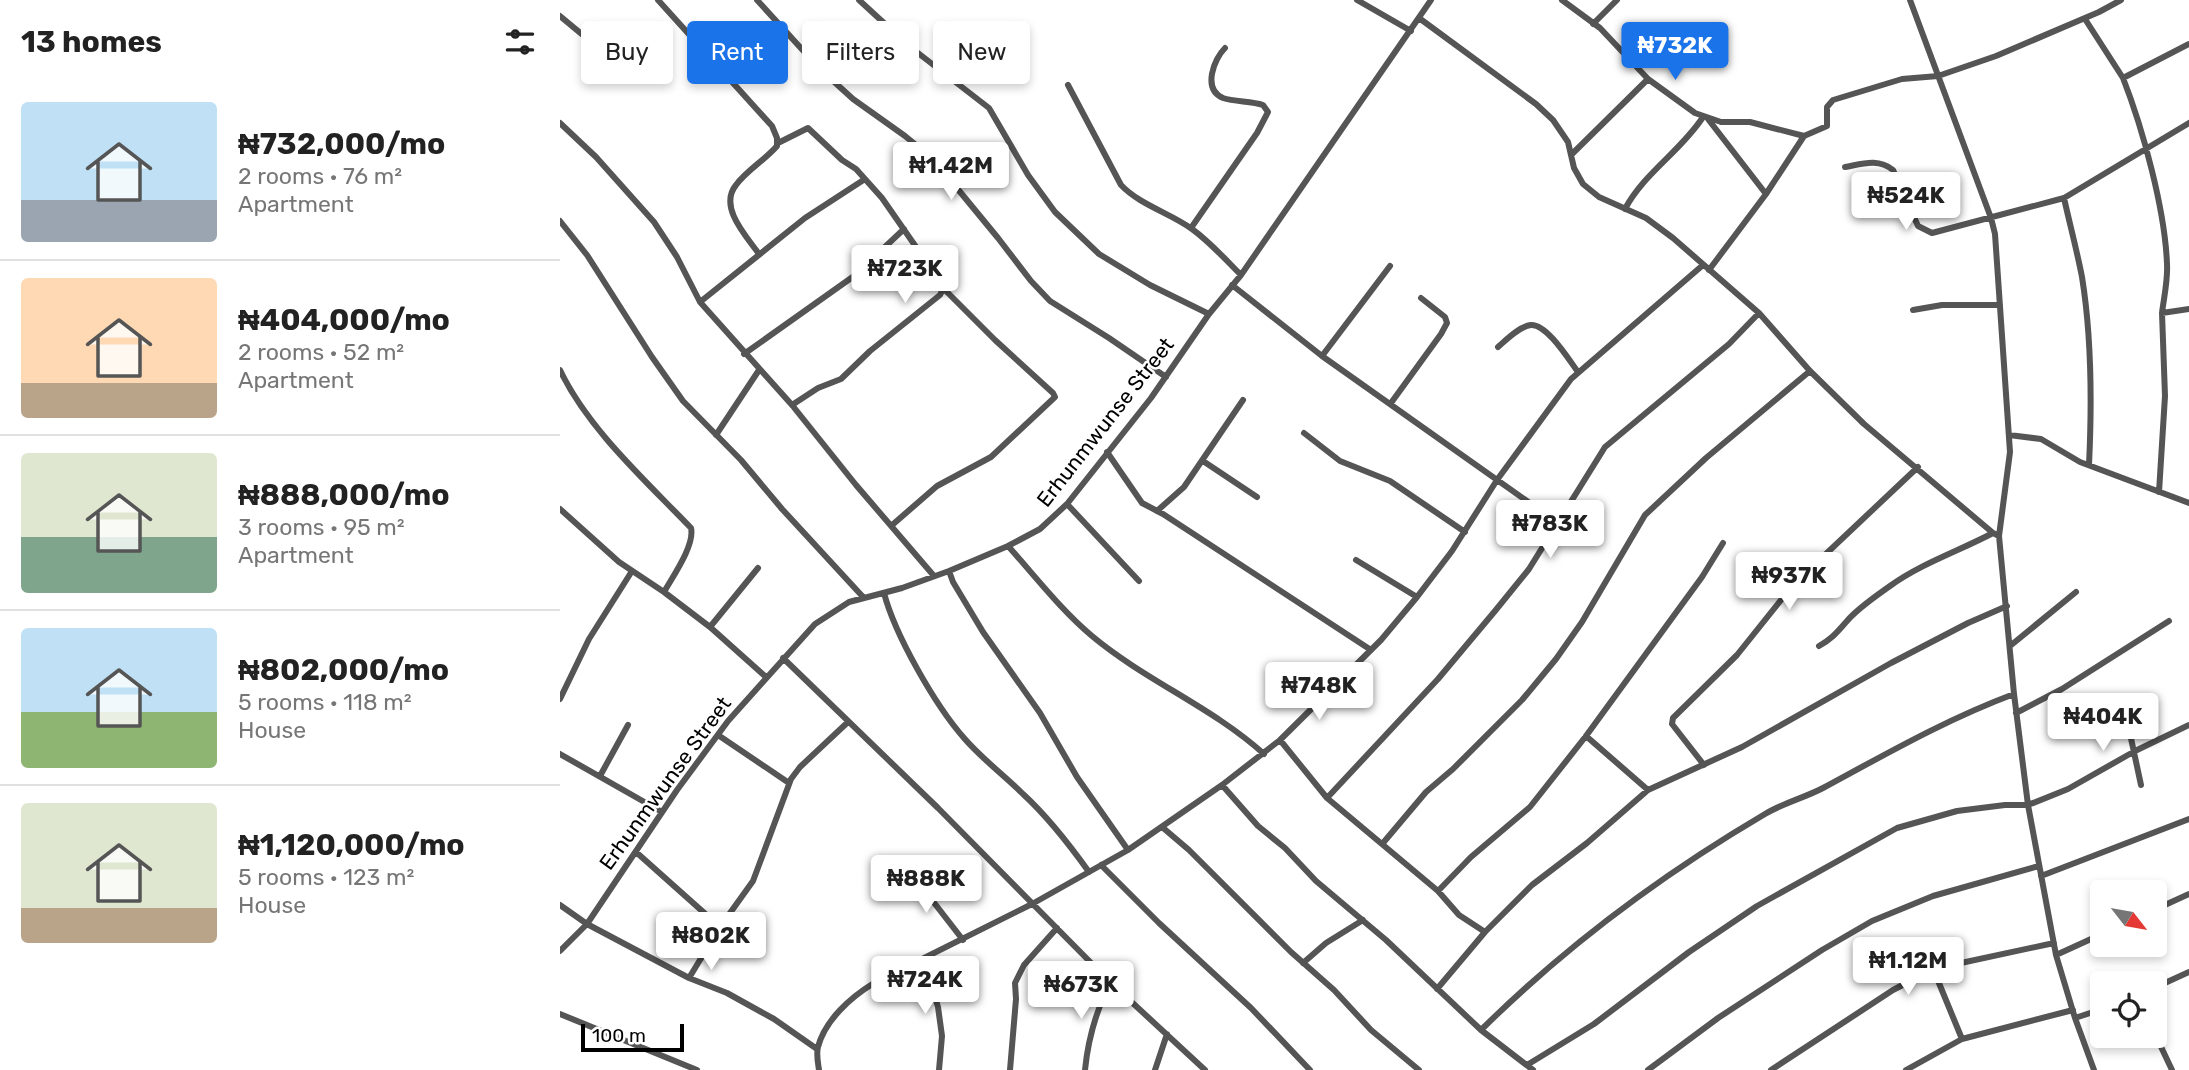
<!DOCTYPE html>
<html lang="en">
<head>
<meta charset="utf-8">
<style>
  :root { --surface:#fff; --page:#f6f6f6; --text:#222; --muted:#767676; --line:#e0e0e0; --accent:#1a73e8 }
  body { margin:0; font-family:Rubik,sans-serif; background:var(--page); color:var(--text); height:100vh; display:flex; flex-direction:column; font-size:26px; white-space:nowrap }
  * { box-sizing:border-box; margin:0 }
  p { font-size:23px; color:var(--muted) }
  .icon { flex:none; width:38px; height:38px; fill:none; stroke:currentColor; stroke-width:2; stroke-linecap:round; stroke-linejoin:round }
  .map { position:relative; flex:1; overflow:hidden }
  .panel { display:flex; flex-direction:column; background:var(--surface); width:560px }
  .panel>* { flex:none }
  .guide { position:absolute; left:21px; top:21px; width:665px; height:63px; display:flex; gap:14px }
  .needle { width:46px; rotate:121deg }
  .controls { position:absolute; left:1530px; top:880px; display:grid; gap:14px }
  .controls a { display:grid; place-items:center; width:77px; height:77px; border-radius:7px; background:var(--surface); box-shadow:0 4px 10px #0003; font-size:35px }
  .scale { position:absolute; left:21px; bottom:18px; width:103px; box-sizing:border-box; padding-left:7px; border:4px solid #000; border-top:0; font-size:19px; line-height:24px; white-space:nowrap; color:#000; -webkit-text-stroke:5px #fff; paint-order:stroke }
  .price { position:absolute; translate:-50% -60px; padding:0 16px; border-radius:7px; background:#fff; color:#222; font-size:23px; line-height:46px; filter:drop-shadow(0 2px 4px #0008) }
  .price::after { content:''; position:absolute; left:50%; top:42px; width:21px; height:16px; margin-left:-10px; background:inherit; clip-path:polygon(0 0,100% 0,50% 100%) }
  .price.selected { background:var(--accent); color:#fff }
  ul { padding:0; list-style:none }
  li { display:flex; align-items:center; gap:21px; height:175px; padding:0 21px }
  li+li { border-top:2px solid var(--line) }
  li span { display:grid; place-items:center; flex:none; width:196px; height:140px; border-radius:7px; color:#555 }
  li>.icon { margin-inline-start:auto }
  span .icon { width:84px; height:84px; fill:#fffc; stroke-width:1 }
  li b { font-size:30px }
  h2 { display:flex; justify-content:space-between; align-items:center; height:84px; padding:0 21px; font-size:30px }
  .pill { padding:0 24px; border-radius:7px; background:var(--surface); box-shadow:0 4px 10px #0003; font-size:24px; line-height:63px }
  .pill.selected { background:var(--accent); color:#fff }
  main { display:flex; flex:1; min-height:0 }
  .map>svg:first-child { display:block }
  .lines { fill:none; stroke-linecap:round; stroke-linejoin:round }
  .minor { stroke:#555; stroke-width:6 }
  .labels { text-anchor:middle; dominant-baseline:central; stroke-width:5; stroke-linejoin:round; paint-order:stroke }
  .street-label { font-size:21px; fill:#000; stroke:#fff }
</style>
</head>
<body>
<main>
<section class="panel">
<h2>13 homes<svg class="icon" aria-label="filters" viewBox="0 0 24 24"><path d="M4 7h16M4 17h16"/><circle cx="9" cy="7" r="2"/><circle cx="15" cy="17" r="2"/></svg></h2>
<ul>
<li><span style="background:linear-gradient(#bfe0f5 70%,#9aa5b1 0)"><svg class="icon" aria-label="home" viewBox="0 0 24 24"><path d="M3 11l9-7 9 7M6 9v11h12V9"/></svg></span><div><b>₦732,000/mo</b><p>2 rooms · 76 m²</p><p>Apartment</p></div></li>
<li><span style="background:linear-gradient(#ffd9b3 75%,#b9a48a 0)"><svg class="icon" aria-label="home" viewBox="0 0 24 24"><path d="M3 11l9-7 9 7M6 9v11h12V9"/></svg></span><div><b>₦404,000/mo</b><p>2 rooms · 52 m²</p><p>Apartment</p></div></li>
<li><span style="background:linear-gradient(#dfe7d0 60%,#7fa58c 0)"><svg class="icon" aria-label="home" viewBox="0 0 24 24"><path d="M3 11l9-7 9 7M6 9v11h12V9"/></svg></span><div><b>₦888,000/mo</b><p>3 rooms · 95 m²</p><p>Apartment</p></div></li>
<li><span style="background:linear-gradient(#bfe0f5 60%,#8fb573 0)"><svg class="icon" aria-label="home" viewBox="0 0 24 24"><path d="M3 11l9-7 9 7M6 9v11h12V9"/></svg></span><div><b>₦802,000/mo</b><p>5 rooms · 118 m²</p><p>House</p></div></li>
<li><span style="background:linear-gradient(#dfe7d0 75%,#b9a48a 0)"><svg class="icon" aria-label="home" viewBox="0 0 24 24"><path d="M3 11l9-7 9 7M6 9v11h12V9"/></svg></span><div><b>₦1,120,000/mo</b><p>5 rooms · 123 m²</p><p>House</p></div></li>
</ul>
</section>
<div class="map">
<svg width="1629" height="1070" viewBox="0 0 1629 1070">
  <rect width="100%" height="100%" fill="#fff"/>
  <g class="lines">
    <path class="minor" d="M98 0 212 126 217 138V146C205 160 187 170 176 185 158 207 187 237 199 254
      M197 0 260 69 293 99 345 136 373 159 438 238 471 281 490 301 549 338 606 377
      M299 0 349 46 429 108 468 175 495 212 539 254 590 285 649 314
      M797 0 851 31
      M1002 0 1040 28 1088 79 1135 113 1161 122H1190L1244 136
      M1350 0 1431 218 1435 234 1450 452 1439 536 1454 694 1468 805 1496 955 1515 1018 1534 1070
      M0 16 24 36
      M859 18 976 104 993 120 1008 142 1014 168 1023 184 1039 197 1086 218 1113 238 1199 313 1250 371 1304 424 1433 533 1439 536
      M1525 19 1563 78
      M1033 24 1057 0
      M508 85 561 185C580 205 610 213 632 229 650 242 665 259 681 275
      M1148 119 1206 194
      M0 123 36 157 94 222 117 257 140 302 232 405 296 485 374 576
      M1011 155 1088 79
      M1285 167C1302 164 1318 158 1333 170L1358 226 1372 233 1504 198 1629 123
      M1504 198C1510 225 1517 251 1522 277 1532 339 1532 403 1529 465
      M1065 209C1084 173 1121 151 1143 117
      M0 221 27 255 92 357 123 401 181 460 222 509 304 598
      M631 228 697 133 708 112 703 105C691 101 675 102 663 98 642 89 654 59 665 48
      M1149 270 1206 194 1244 136 1267 126V107L1273 100 1342 79 1378 76 1436 56 1539 12 1561 0
      M672 285 762 356 998 523
      M140 302 245 218 305 179 296 169 282 160 248 128 218 143
      M1353 310 1382 305H1440
      M1602 313C1604 297 1608 280 1607 264 1605 210 1583 129 1563 78L1629 44
      M938 347C946 340 960 326 971 325 987 324 1009 360 1018 372
      M184 354 294 276 344 229
      M762 356 830 266
      M0 370C28 429 86 481 131 528 135 545 113 576 104 592
      M831 403 881 334 887 323 885 317 861 298
      M232 405 258 388 281 379 310 351 380 295 383 289 379 280 322 198 305 179
      M744 433 780 461 830 481 905 532
      M156 435 199 370
      M1449 435 1481 439 1520 462 1629 503
      M547 452 582 503 603 514 811 650
      M643 461 697 497
      M1599 492 1605 396 1602 313 1629 309
      M507 504 579 581
      M0 509 59 562 104 592 150 627 206 677
      M597 511 624 487 683 400
      M331 526 377 486 431 457 495 397 493 393 435 340 383 288
      M448 546C475 576 501 610 532 636 586 681 652 707 704 754
      M796 560 857 597
      M389 571 393 582 423 632 480 713 517 777 568 850
      M324 593C335 635 375 705 404 738 422 759 444 775 463 794 488 817 509 844 529 872
      M150 627 198 568
      M1259 646C1273 638 1277 632 1287 621 1298 608 1316 596 1330 586 1362 563 1399 551 1433 533
      M1450 646 1516 592
      M223 658 378 808 550 982 645 1070
      M0 699 29 639 72 571
      M1567 701 1569 729 1581 785
      M1456 713 1502 689 1609 621
      M158 735 229 783
      M1026 736 1088 790
      M720 740 767 798 878 891 899 915 925 932
      M0 754 102 812
      M1144 765 1112 724 1113 718 1177 655 1233 585 1358 467
      M40 776 68 725
      M662 785 698 826 725 848 756 881 826 940 921 1030 973 1070
      M767 798 878 679 935 611 969 569 1045 447 1169 344 1199 313
      M602 827 629 850 731 952 774 990 811 1030 859 1070
      M823 843 866 792 893 769 962 700 996 659 1022 622 1085 515 1146 458 1250 371
      M76 852 160 927
      M541 865 599 923 691 1008 750 1070
      M351 873 403 940
      M1481 876 1629 819
      M878 891 911 857 970 807 1026 736 1142 577 1163 543
      M0 905 27 924 129 978 167 993 214 1019 257 1049
      M1594 910 1629 894
      M0 951 27 924 117 790 168 721 255 624 289 602 342 588 389 571 448 546 480 529 507 504 591 398 649 314 681 275 871 0
      M1496 955 1542 934
      M364 960 378 1007 382 1036 379 1070
      M743 963 766 943 803 920
      M1374 971 1402 1039
      M129 978 160 927 193 881 231 779 240 767 288 722
      M1594 988 1629 972
      M877 989 925 932 972 885 1027 843 1088 790 1182 747 1331 663 1408 623 1447 606
      M0 1014 137 1070
      M1515 1018 1542 1009
      M921 1030C1005 947 1103 874 1205 814 1223 803 1244 798 1263 788 1326 754 1387 719 1454 694
      M1594 1032 1612 1070
      M967 1065 1034 1024 1129 952 1197 906 1337 828 1397 811 1445 805H1468L1508 789 1575 751 1629 725
      M259 1070C258 1063 256 1054 258 1047 265 1020 291 997 314 983L472 904 568 850 662 785 720 740 821 640 857 597 892 551 937 480 1011 379 1143 265
      M450 1070 456 999 455 983 464 965 497 928
      M525 1070C528 1039 537 1009 550 982
      M595 1070 607 1034
      M1088 1070 1158 1018 1262 950 1312 921 1373 896 1479 866
      M1211 1070 1333 990 1358 977 1387 966 1494 943
      M1346 1070 1402 1039 1513 1010"/>
  </g>
  <g class="labels">
    <g class="street-label">
      <text transform="translate(545 422) rotate(-52)">Erhunmwunse Street</text>
      <text transform="translate(105 783) rotate(-54)">Erhunmwunse Street</text>
    </g>
  </g>
</svg>
<div class="controls">
<a><svg class="needle" viewBox="-14 -14 28 28"><path d="M0-13l5 13h-10z" fill="#e53935"/><path d="M0 13l5-13h-10z" fill="#767676"/></svg></a>
<a><svg class="icon" aria-label="locate" viewBox="0 0 24 24"><circle cx="12" cy="12" r="6"/><path d="M12 2v4M12 18v4M2 12h4M18 12h4"/></svg></a>
</div>
<div class="scale">100 m</div>
<b class="price selected" style="left:1115px;top:82px">₦732K</b>
<b class="price" style="left:391px;top:202px">₦1.42M</b>
<b class="price" style="left:1346px;top:232px">₦524K</b>
<b class="price" style="left:345px;top:305px">₦723K</b>
<b class="price" style="left:990px;top:560px">₦783K</b>
<b class="price" style="left:1229px;top:612px">₦937K</b>
<b class="price" style="left:759px;top:722px">₦748K</b>
<b class="price" style="left:1543px;top:753px">₦404K</b>
<b class="price" style="left:366px;top:915px">₦888K</b>
<b class="price" style="left:151px;top:972px">₦802K</b>
<b class="price" style="left:1348px;top:997px">₦1.12M</b>
<b class="price" style="left:365px;top:1016px">₦724K</b>
<b class="price" style="left:521px;top:1021px">₦673K</b>
<div class="guide">
<a class="pill">Buy</a>
<a class="pill selected">Rent</a>
<a class="pill">Filters</a>
<a class="pill">New</a>
</div>
</div>
</main>
</body>
</html>
